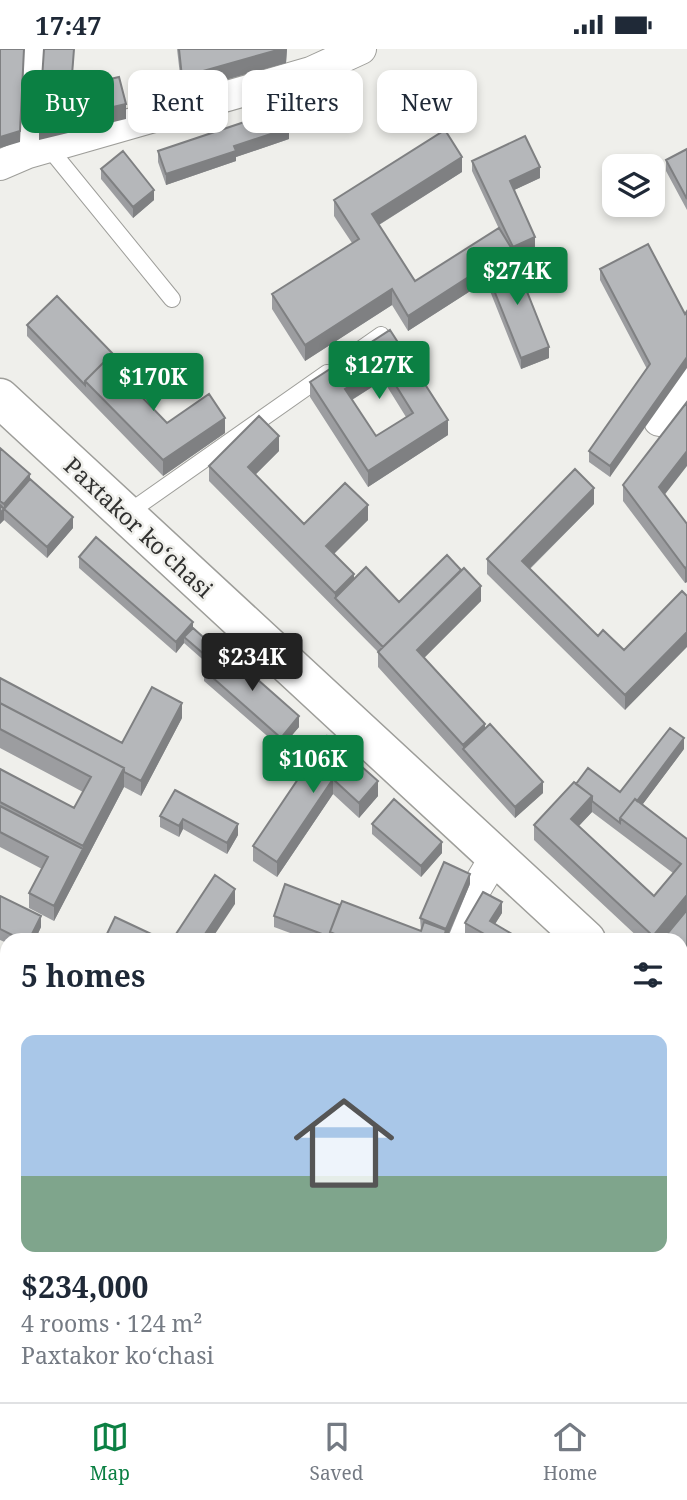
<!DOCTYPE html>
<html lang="en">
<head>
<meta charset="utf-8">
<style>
  :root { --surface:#fff; --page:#f2f2f3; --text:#1f2937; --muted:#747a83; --line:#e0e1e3; --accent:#0b8043 }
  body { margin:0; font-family:"Noto Serif",serif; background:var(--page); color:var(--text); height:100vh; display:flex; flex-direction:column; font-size:26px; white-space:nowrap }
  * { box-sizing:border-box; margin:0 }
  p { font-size:23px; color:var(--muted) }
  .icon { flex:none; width:38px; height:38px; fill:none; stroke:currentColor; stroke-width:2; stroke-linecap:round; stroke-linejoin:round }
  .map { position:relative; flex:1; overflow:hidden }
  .drawer { position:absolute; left:0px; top:884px; width:688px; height:471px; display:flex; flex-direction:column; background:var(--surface); border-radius:21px 21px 0 0; box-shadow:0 4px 10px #0003 }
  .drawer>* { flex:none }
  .top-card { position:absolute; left:21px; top:21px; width:646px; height:63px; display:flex; gap:14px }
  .tools { position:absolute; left:602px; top:105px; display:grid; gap:14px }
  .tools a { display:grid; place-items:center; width:63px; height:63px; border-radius:14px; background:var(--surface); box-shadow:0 4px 10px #0003; font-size:35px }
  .price { position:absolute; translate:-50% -60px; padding:0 16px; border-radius:7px; background:var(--accent); color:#fff; font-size:23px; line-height:46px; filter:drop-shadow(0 2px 4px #0008) }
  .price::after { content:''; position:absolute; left:50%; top:42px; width:21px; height:16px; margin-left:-10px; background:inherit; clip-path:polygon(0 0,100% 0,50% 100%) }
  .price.selected { background:#222; color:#fff }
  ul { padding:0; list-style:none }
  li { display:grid; align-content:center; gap:14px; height:371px; padding:0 21px }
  li span { display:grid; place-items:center; height:217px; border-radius:14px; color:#555 }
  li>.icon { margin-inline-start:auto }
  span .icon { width:126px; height:126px; fill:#fffc; stroke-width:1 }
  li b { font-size:30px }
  h2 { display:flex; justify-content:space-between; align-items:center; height:84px; padding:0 21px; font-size:30px }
  .chip { padding:0 24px; border-radius:14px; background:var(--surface); box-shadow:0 4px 10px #0003; font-size:24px; line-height:63px }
  .chip.selected { background:var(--accent); color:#fff }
  .status { display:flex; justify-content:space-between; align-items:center; height:49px; padding:0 35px; background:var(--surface); direction:ltr }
  .status svg { height:19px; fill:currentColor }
  .dock { display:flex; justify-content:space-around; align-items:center; height:98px; border-top:2px solid var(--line); background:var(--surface); font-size:19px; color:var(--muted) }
  .dock a { display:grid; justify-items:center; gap:4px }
  .dock .selected { color:var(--accent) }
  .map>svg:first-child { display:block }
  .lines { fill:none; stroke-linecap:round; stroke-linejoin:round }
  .lane-casing { stroke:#9e9e9a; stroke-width:18 }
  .street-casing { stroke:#9e9e9a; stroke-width:32 }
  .secondary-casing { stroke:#9e9e9a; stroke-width:41 }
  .lane { stroke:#fff; stroke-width:16 }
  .street { stroke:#fff; stroke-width:30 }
  .secondary { stroke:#fff; stroke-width:38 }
  .wall { fill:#9c9da0; fill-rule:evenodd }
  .shaded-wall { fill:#7f8082 }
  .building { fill:#b5b7ba; stroke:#7f8082; stroke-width:2; fill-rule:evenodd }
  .labels { text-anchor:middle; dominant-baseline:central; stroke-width:5; stroke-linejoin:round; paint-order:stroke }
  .street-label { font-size:23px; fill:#313130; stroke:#efefeb }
</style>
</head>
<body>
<div class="status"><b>17:47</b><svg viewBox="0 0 49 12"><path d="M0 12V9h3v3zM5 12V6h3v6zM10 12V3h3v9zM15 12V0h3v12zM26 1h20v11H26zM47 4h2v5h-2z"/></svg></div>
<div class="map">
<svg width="687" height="1353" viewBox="0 0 687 1353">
  <rect width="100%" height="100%" fill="#efefeb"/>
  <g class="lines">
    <defs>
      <path id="lane" d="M49 99 172 250
        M351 307 381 286
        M125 466 327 324"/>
      <path id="street" d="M28 104 34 0
        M0 116 28 104 311 23 361 0
        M659 372 687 332
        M455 891 464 860 495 808
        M681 1220 687 1226"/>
      <path id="secondary" d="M0 349 586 891
        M681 976 687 982"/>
    </defs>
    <use href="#lane" class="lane-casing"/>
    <use href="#street" class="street-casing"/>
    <use href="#secondary" class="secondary-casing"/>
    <use href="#lane" class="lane"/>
    <use href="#street" class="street"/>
    <use href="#secondary" class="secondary"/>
  </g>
  <path class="wall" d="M177 0H287L286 14 182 43Z
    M289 90 236 108V112L166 136 158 113V102Z
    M687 100V161L666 122V111Z
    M472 112 540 129 514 141 535 198 514 208 549 309 521 320 486 232 408 282 392 256 305 312 272 260V245L352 194 334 167V151L462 123 379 176 415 232 500 182 472 122Z
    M101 120 154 151 133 169 101 130Z
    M600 220 685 265 610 428 589 413V402L647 320 600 231Z
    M27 276 115 318 114 319 167 374 225 384 163 427 27 287Z
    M390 281 448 386 368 438 310 348V333ZM383 331 406 368 376 387 352 351Z
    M0 399 30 430 73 479 47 509 4 471 0 475Z
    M279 402 255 426 304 475 368 471 333 505 354 530 399 553 481 552 424 609 485 680 543 744 515 769 378 618V603L209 432V417Z
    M623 436 665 446 687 475V533L685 534 623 452Z
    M594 455 530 520 598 587 624 601 682 542 625 661 487 525V510Z
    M79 508 193 579 299 678 281 699 204 632V621L209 616 184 594 176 604 79 519Z
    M0 626V629L122 694 182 669 141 747 124 738 54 872 29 859V844L42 820 0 798V720L74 759 83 743 0 699Z
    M327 687 378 747 359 769 333 745 277 828 253 812V797Z
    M684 700 642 756 687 790V930L681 925V891H641L534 791V776L576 735 620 743ZM592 763 673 824 654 847 579 777Z
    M175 741 238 786 227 805 183 780 179 788 160 778V767Z
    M372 775 442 804 421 828 372 785Z
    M470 835 447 891H309L274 878V867L340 856 421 882 420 869Z
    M0 847 41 878 35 891H7V894L0 891Z
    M502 864 495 875 522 891H476L465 884V874Z
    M0 908 7 911V991L0 987Z
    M0 1085 7 1088V1127L0 1125Z
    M687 1093V1217L681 1211V1105Z
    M0 1204 7 1208V1249L0 1245Z
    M7 1258V1289L1 1286V1270Z
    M49 1348H94L91 1353H59Z
    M213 1348H279L288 1353H221Z
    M585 1348H644L650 1353H591Z"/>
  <path class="shaded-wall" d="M74 0 71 55V39Z
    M281 0H287L286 14 182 43V28Z
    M24 11 20 93 0 99V88Z
    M126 55V70L39 91V75Z
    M289 79V90L236 108V112L166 136V125L234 97Z
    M462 108V123L372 180V165Z
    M540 118V129L510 143V132Z
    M154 141V151L133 169V158Z
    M535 188V198L513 208V198Z
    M512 200V216L486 221V232L408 282V267Z
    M392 240V256L305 312V296Z
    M549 298V309L521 320V309Z
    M115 307V318L93 339 88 334Z
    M687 308V319L610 428V417Z
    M383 316V331L345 355V340Z
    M225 369V384L163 427V411Z
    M448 371V386L368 438V422Z
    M279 387V402L248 433V418Z
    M687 402V417L659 453V438Z
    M30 425V441L4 460V455Z
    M594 439V455L522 527V512Z
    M368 456V471L326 513V497Z
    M4 460V471L0 475V464Z
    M73 468V479L47 509V498Z
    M687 518V533L685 534V519Z
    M354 525V541L335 549V544Z
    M481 537V552L417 616V601Z
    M193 573V584L184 588V594L176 604V593Z
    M687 583V598L625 661V646Z
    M182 654V669L141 747V732Z
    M299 667V678L281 699V689Z
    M485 675V691L463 700V696Z
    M684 689V700L628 775 622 771Z
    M124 719V738L54 872V857L83 800V797Z
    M333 730V745L277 828V813Z
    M378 732V747L359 769V754Z
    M543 733V744L515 769V758Z
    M592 747V763L571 785V770Z
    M183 770V780L179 788V777Z
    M238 775V786L227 805V794Z
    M442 793V804L421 828V817Z
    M470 825V835L446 891V880Z
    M235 840V855L211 891 205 885Z
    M687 846V861L662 891H653V887Z
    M502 853V864L490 883V872Z
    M41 867V878L35 891H29Z
    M7 1031V1047L0 1065V1050Z
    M687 1057V1072L681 1085V1069Z
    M14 1348H22L20 1353H12Z
    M86 1348H94L91 1353H84Z
    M136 1348H138V1353H133Z
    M325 1348H331L329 1353H323Z
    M576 1348H584V1353H571Z"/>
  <path class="building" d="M0 0H24L20 82 0 88Z
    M44 0H74L71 39 119 28 126 55 39 75Z
    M179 0H281L182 28Z
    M283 60 289 79 234 97 236 102 166 125 158 102Z
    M445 81 462 108 372 165 415 232 499 179 512 200 408 267 392 240 305 296 272 245 359 190 334 151Z
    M525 87 540 118 510 132 535 188 513 198 472 112Z
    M687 100V150L666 111Z
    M123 102 154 141 133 158 101 120Z
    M648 195 685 265 687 262V308L610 417 589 402 650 315 600 220Z
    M512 205 549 298 521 309 486 221Z
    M57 247 115 307 109 314 106 311 85 332V336L27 276Z
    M390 281 448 371 368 422 310 333ZM383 316 413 364 376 387 345 340Z
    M106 311 167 374 209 345 225 369 163 411 85 332Z
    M687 353V402L659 438 687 475V518L685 519 623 436Z
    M259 367 279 387 248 418 304 475 345 434 368 456 326 497 354 525 335 544 209 417Z
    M0 399 30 425 4 455 0 452Z
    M575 420 594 439 522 512 598 587 603 581 624 601 682 542 687 547V583L625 646 487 510Z
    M30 430 73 468 47 498 4 460Z
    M0 456 4 460 0 464Z
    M96 488 193 573 176 593 79 508Z
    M447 506 461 521 383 598 335 549 366 518 399 553Z
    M464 519 481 537 417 601 485 675 463 696 378 603Z
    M193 579 220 603 212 612 184 588Z
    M223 600 299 667 281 689 204 621Z
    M0 629 122 694 152 638 182 654 141 732 124 723V719L0 654Z
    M0 654 124 719 83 797 0 753V720L74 759 91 728 0 680Z
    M490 675 543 733 515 758 463 700Z
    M670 679 684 689 637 752 635 750 620 769V774L592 752V747L576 735 588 719 620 743Z
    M327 687 378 732 359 754 333 730 277 813 253 797Z
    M574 733 592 747 571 770 654 847 681 815 620 769 635 750 687 790V846L653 887 534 776Z
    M175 741 238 775 227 794 183 770 179 777 160 767Z
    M394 750 442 793 421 817 372 775Z
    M0 757 83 800 54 857 29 844 48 808 0 783Z
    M444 813 470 825 446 880 420 869Z
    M215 826 235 840 205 885 215 891H172Z
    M285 835 340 856 330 883V888L274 867Z
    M483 843 502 853 490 872 522 891H495L465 874Z
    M0 847 41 867 29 891H22L0 880Z
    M342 852 421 882 424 873 446 881 443 891H348L330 883Z
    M687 861V915L681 910V891H662Z
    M115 868 164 891H110L105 889Z
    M0 908 7 911V939L4 938 0 946Z
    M4 942 7 944V980L0 976V951Z
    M0 993 7 997V1031L0 1050Z
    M681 1012 687 1017V1057L681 1069Z
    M0 1085 7 1088V1108L6 1112 0 1109Z
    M687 1093V1162L683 1167 687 1171V1206L681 1200V1133L684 1129 681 1126V1110L684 1107 681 1105Z
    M0 1204 7 1208V1238L0 1234Z
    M7 1258V1274L1 1270Z
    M7 1301V1348H14L12 1353H0V1314Z
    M682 1343 687 1347V1353H673L678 1348H681Z
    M107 1348H136L133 1353H104Z
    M238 1348H279L288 1353H247Z
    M298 1348H325L323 1353H296Z
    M516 1348H518L524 1353H511Z
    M541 1348H576L571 1353H536Z
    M598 1348H644L650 1353H604Z"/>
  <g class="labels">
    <g class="street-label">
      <text transform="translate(139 478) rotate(43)">Paxtakor koʻchasi</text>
    </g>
  </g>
</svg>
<div class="tools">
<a><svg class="icon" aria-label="layers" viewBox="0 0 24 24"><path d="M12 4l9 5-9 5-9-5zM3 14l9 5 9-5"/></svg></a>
</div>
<b class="price" style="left:517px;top:258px">$274K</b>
<b class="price" style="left:379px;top:352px">$127K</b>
<b class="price" style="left:153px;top:364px">$170K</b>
<b class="price selected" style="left:252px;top:644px">$234K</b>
<b class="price" style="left:313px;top:746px">$106K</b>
<div class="top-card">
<a class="chip selected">Buy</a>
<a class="chip">Rent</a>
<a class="chip">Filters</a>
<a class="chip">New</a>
</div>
<section class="drawer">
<h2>5 homes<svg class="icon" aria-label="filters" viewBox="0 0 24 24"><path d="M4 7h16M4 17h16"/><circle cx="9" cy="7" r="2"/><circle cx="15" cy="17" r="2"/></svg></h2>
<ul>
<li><span style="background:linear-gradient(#a9c7e8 65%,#7fa58c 0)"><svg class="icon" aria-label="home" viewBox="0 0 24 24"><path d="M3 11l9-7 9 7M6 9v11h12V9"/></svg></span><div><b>$234,000</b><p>4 rooms · 124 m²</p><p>Paxtakor koʻchasi</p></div></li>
</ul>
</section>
</div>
<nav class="dock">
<a class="selected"><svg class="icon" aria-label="map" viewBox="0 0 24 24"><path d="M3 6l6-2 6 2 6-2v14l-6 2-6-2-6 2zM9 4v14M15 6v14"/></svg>Map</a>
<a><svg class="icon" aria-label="saved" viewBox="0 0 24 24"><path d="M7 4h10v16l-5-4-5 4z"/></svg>Saved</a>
<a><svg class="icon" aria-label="home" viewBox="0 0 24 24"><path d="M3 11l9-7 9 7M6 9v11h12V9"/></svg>Home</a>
</nav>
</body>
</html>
